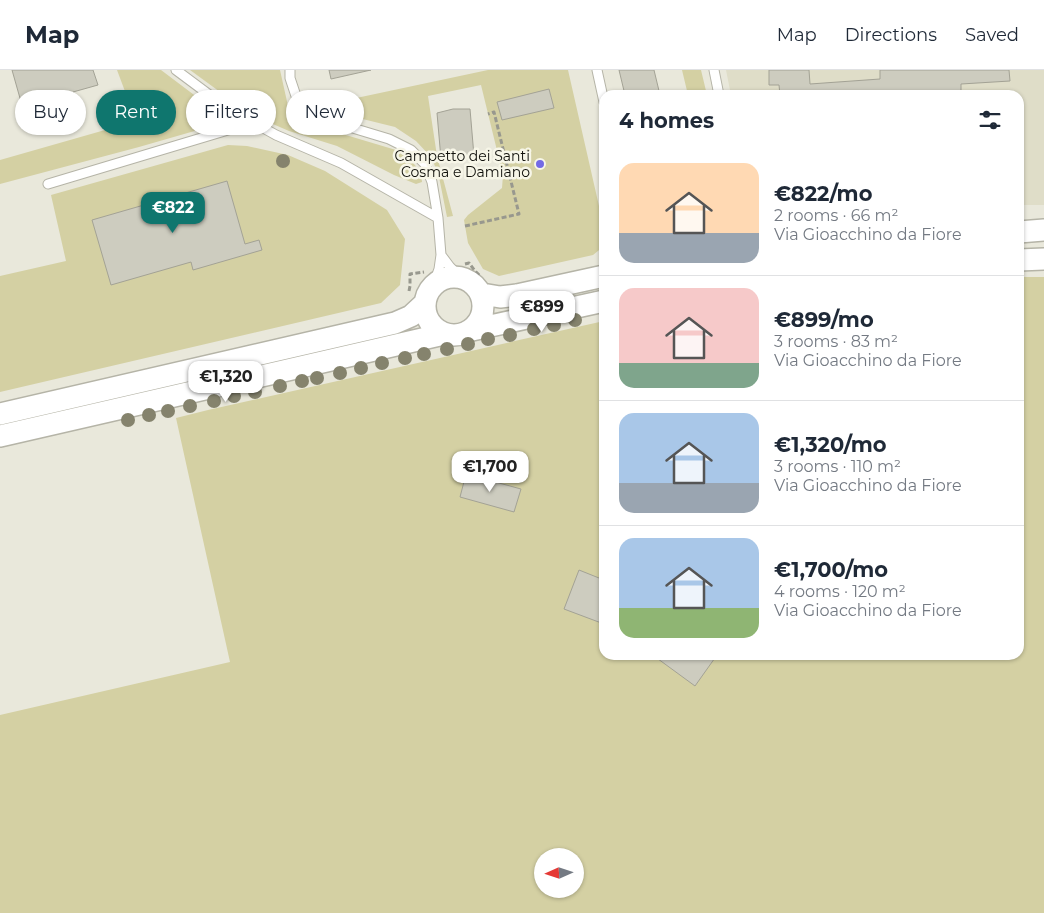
<!DOCTYPE html>
<html lang="en">
<head>
<meta charset="utf-8">
<style>
  :root { --surface:#fff; --page:#f6f6f7; --text:#1f2937; --muted:#747a83; --line:#e0e1e3; --accent:#0f766e }
  body { margin:0; font-family:Montserrat,sans-serif; background:var(--page); color:var(--text); height:100vh; display:flex; flex-direction:column; font-size:19px; white-space:nowrap }
  * { box-sizing:border-box; margin:0 }
  p { font-size:16px; color:var(--muted) }
  .icon { flex:none; width:28px; height:28px; fill:none; stroke:currentColor; stroke-width:2; stroke-linecap:round; stroke-linejoin:round }
  .map { position:relative; flex:1; overflow:hidden }
  .details { position:absolute; left:599px; top:20px; width:425px; height:570px; display:flex; flex-direction:column; background:var(--surface); border-radius:15px; box-shadow:0 1px 4px #0004 }
  .details>* { flex:none }
  .banner { position:absolute; left:15px; top:20px; width:475px; height:45px; display:flex; gap:10px }
  .needle { width:32px; rotate:267deg }
  .buttons { position:absolute; left:534px; top:778px; display:grid; gap:10px }
  .buttons a { display:grid; place-items:center; width:50px; height:50px; border-radius:50%; background:var(--surface); box-shadow:0 1px 4px #0004; font-size:25px }
  .price { position:absolute; translate:-50% -42px; padding:0 11px; border-radius:10px; background:#fff; color:#222; font-size:16px; line-height:32px; filter:drop-shadow(0 1px 2px #0008) }
  .price::after { content:''; position:absolute; left:50%; top:30px; width:15px; height:11px; margin-left:-8px; background:inherit; clip-path:polygon(0 0,100% 0,50% 100%) }
  .price.selected { background:var(--accent); color:#fff }
  ul { padding:0; list-style:none }
  li { display:flex; align-items:center; gap:15px; height:125px; padding:0 20px }
  li+li { border-top:1px solid var(--line) }
  li span { display:grid; place-items:center; flex:none; width:140px; height:100px; border-radius:15px; color:#555 }
  li>.icon { margin-inline-start:auto }
  span .icon { width:60px; height:60px; fill:#fffc; stroke-width:1 }
  li b { font-size:21px }
  h2 { display:flex; justify-content:space-between; align-items:center; height:60px; padding:0 20px; font-size:21px }
  .tag { padding:0 18px; border-radius:22px; background:var(--surface); box-shadow:0 1px 4px #0004; font-size:18px; line-height:45px }
  .tag.selected { background:var(--accent); color:#fff }
  header { display:flex; align-items:center; gap:30px; box-sizing:border-box; height:70px; padding:0 25px; background:var(--surface); border-bottom:1px solid var(--line) }
  header strong { font-size:24px }
  nav { display:flex; gap:28px; margin-inline-start:auto; font-size:18px }
  .map>svg:first-child { display:block }
  .built { fill:#dfddc8 }
  .green { fill:#d4d0a3; fill-rule:evenodd }
  .building { fill:#cdccbf; stroke:#a3a295 }
  .lines { fill:none; stroke-linecap:round; stroke-linejoin:round }
  .service-casing { stroke:#b5b4a7; stroke-width:11 }
  .tertiary-casing { stroke:#b5b4a7; stroke-width:24 }
  .path { stroke:#98988e; stroke-width:3; stroke-dasharray:5 2.5; stroke-linecap:butt }
  .service { stroke:#fff; stroke-width:9 }
  .tertiary { stroke:#fff; stroke-width:21 }
  .tree { fill:#85836d }
  .poi-dot { fill:#736ae5; stroke:#f7f6e8; stroke-width:2 }
  .labels { text-anchor:middle; dominant-baseline:central; stroke-width:5; stroke-linejoin:round; paint-order:stroke }
  .poi-label { font-size:14px; fill:#0f0f0a; stroke:#f7f6e8; text-anchor:end }
</style>
</head>
<body>
<header>
<strong>Map</strong>
<nav><a>Map</a><a>Directions</a><a>Saved</a></nav>
</header>
<div class="map">
<svg width="1044" height="843" viewBox="0 0 1044 843">
  <rect width="100%" height="100%" fill="#e9e8db"/>
  <path class="built" d="M726 0H1044V135H1019V25H731Z"/>
  <path class="green" d="M117 0H161L222 46 213 54 198 60 139 77 0 114V90L105 60C100 35 104 33 126 24Z
    M190 0H280L288 36 293 44 302 50 319 57 396 80C407 87 422 97 422 112L416 114 394 105 337 76 289 61 259 48 242 38Z
    M488 0H568L604 158V176L593 185 499 206 483 199 468 173 464 150 468 145 502 118 503 105 481 15 428 26 437 86 453 146 447 147 438 102 430 86 416 71 395 57 314 37Z
    M682 0H701L707 25H688Z
    M228 75 247 76 288 85 325 101 387 140 405 169 400 215 381 233 0 322V206L66 191 51 125Z
    M1019 207H1044V843H0V645L230 592 176 348 208 340 604 251V585H1019ZM542 786H575V819H542Z"/>
  <path class="building" d="M12 0H93L98 15 73 22 80 46 29 60Z
    M329 0H371L331 9Z
    M619 0H654L660 25H625Z
    M769 0H809L810 14 880 9V0H1009L1010 11 961 14V25H780L779 15H769Z
    M549 19 554 38 502 50 497 32Z
    M453 39H470L474 86 461 87 456 89 452 88 441 89 437 43Z
    M227 111 245 174 259 170 262 180 193 200 191 192 111 215 92 150Z
    M466 404 521 419 514 442 460 427Z
    M579 500 604 510V554L564 539Z
    M655 585H717L695 616 654 586Z"/>
  <g class="lines">
    <defs>
      <path id="service" d="M176 0 227 38 249 50 276 65 341 93 438 148
        M290 0V8L298 32 313 46 389 69 411 80 425 94 432 112 438 148 441 185 439 199 433 216
        M597 0 604 32
        M714 0 719 25
        M48 114 228 60 249 50
        M441 185 450 197 460 207"/>
      <path id="tertiary" d="M1019 162 1044 160
        M1019 190 1044 189
        M425 236a29 29 0 1 1 58 0a29 29 0 1 1-58 0Z
        M482 224 500 227 517 225 604 206
        M472 260 604 231
        M0 344 395 253 411 246 425 233
        M0 366 444 264"/>
    </defs>
    <use href="#service" class="service-casing"/>
    <use href="#tertiary" class="tertiary-casing"/>
    <path class="path" d="M465 156 519 144 494 42 488 44
      M465 194 469 193 475 201 480 206
      M409 221 410 216V204L424 202"/>
    <use href="#service" class="service"/>
    <use href="#tertiary" class="tertiary"/>
  </g>
  <g class="tree">
    <circle cx="283" cy="91" r="7"/>
    <circle cx="575" cy="250" r="7"/>
    <circle cx="554" cy="255" r="7"/>
    <circle cx="534" cy="259" r="7"/>
    <circle cx="510" cy="265" r="7"/>
    <circle cx="488" cy="269" r="7"/>
    <circle cx="468" cy="274" r="7"/>
    <circle cx="447" cy="279" r="7"/>
    <circle cx="424" cy="284" r="7"/>
    <circle cx="405" cy="288" r="7"/>
    <circle cx="382" cy="293" r="7"/>
    <circle cx="361" cy="298" r="7"/>
    <circle cx="340" cy="303" r="7"/>
    <circle cx="317" cy="308" r="7"/>
    <circle cx="302" cy="311" r="7"/>
    <circle cx="280" cy="316" r="7"/>
    <circle cx="255" cy="322" r="7"/>
    <circle cx="234" cy="326" r="7"/>
    <circle cx="214" cy="331" r="7"/>
    <circle cx="190" cy="336" r="7"/>
    <circle cx="168" cy="341" r="7"/>
    <circle cx="149" cy="345" r="7"/>
    <circle cx="128" cy="350" r="7"/>
  </g>
  <circle class="poi-dot" cx="540" cy="94" r="5"/>
  <g class="labels">
    <g class="poi-label">
      <text x="530" y="86">Campetto dei Santi<tspan x="530" dy="16">Cosma e Damiano</tspan></text>
    </g>
  </g>
</svg>
<div class="buttons">
<a><svg class="needle" viewBox="-14 -14 28 28"><path d="M0-13l5 13h-10z" fill="#e53935"/><path d="M0 13l5-13h-10z" fill="#747a83"/></svg></a>
</div>
<b class="price selected" style="left:173px;top:164px">€822</b>
<b class="price" style="left:542px;top:263px">€899</b>
<b class="price" style="left:226px;top:333px">€1,320</b>
<b class="price" style="left:490px;top:423px">€1,700</b>
<div class="banner">
<a class="tag">Buy</a>
<a class="tag selected">Rent</a>
<a class="tag">Filters</a>
<a class="tag">New</a>
</div>
<section class="details">
<h2>4 homes<svg class="icon" aria-label="filters" viewBox="0 0 24 24"><path d="M4 7h16M4 17h16"/><circle cx="9" cy="7" r="2"/><circle cx="15" cy="17" r="2"/></svg></h2>
<ul>
<li><span style="background:linear-gradient(#ffd9b3 70%,#9aa5b1 0)"><svg class="icon" aria-label="home" viewBox="0 0 24 24"><path d="M3 11l9-7 9 7M6 9v11h12V9"/></svg></span><div><b>€822/mo</b><p>2 rooms · 66 m²</p><p>Via Gioacchino da Fiore</p></div></li>
<li><span style="background:linear-gradient(#f6c9c9 75%,#7fa58c 0)"><svg class="icon" aria-label="home" viewBox="0 0 24 24"><path d="M3 11l9-7 9 7M6 9v11h12V9"/></svg></span><div><b>€899/mo</b><p>3 rooms · 83 m²</p><p>Via Gioacchino da Fiore</p></div></li>
<li><span style="background:linear-gradient(#a9c7e8 70%,#9aa5b1 0)"><svg class="icon" aria-label="home" viewBox="0 0 24 24"><path d="M3 11l9-7 9 7M6 9v11h12V9"/></svg></span><div><b>€1,320/mo</b><p>3 rooms · 110 m²</p><p>Via Gioacchino da Fiore</p></div></li>
<li><span style="background:linear-gradient(#a9c7e8 70%,#8fb573 0)"><svg class="icon" aria-label="home" viewBox="0 0 24 24"><path d="M3 11l9-7 9 7M6 9v11h12V9"/></svg></span><div><b>€1,700/mo</b><p>4 rooms · 120 m²</p><p>Via Gioacchino da Fiore</p></div></li>
</ul>
</section>
</div>
</body>
</html>
